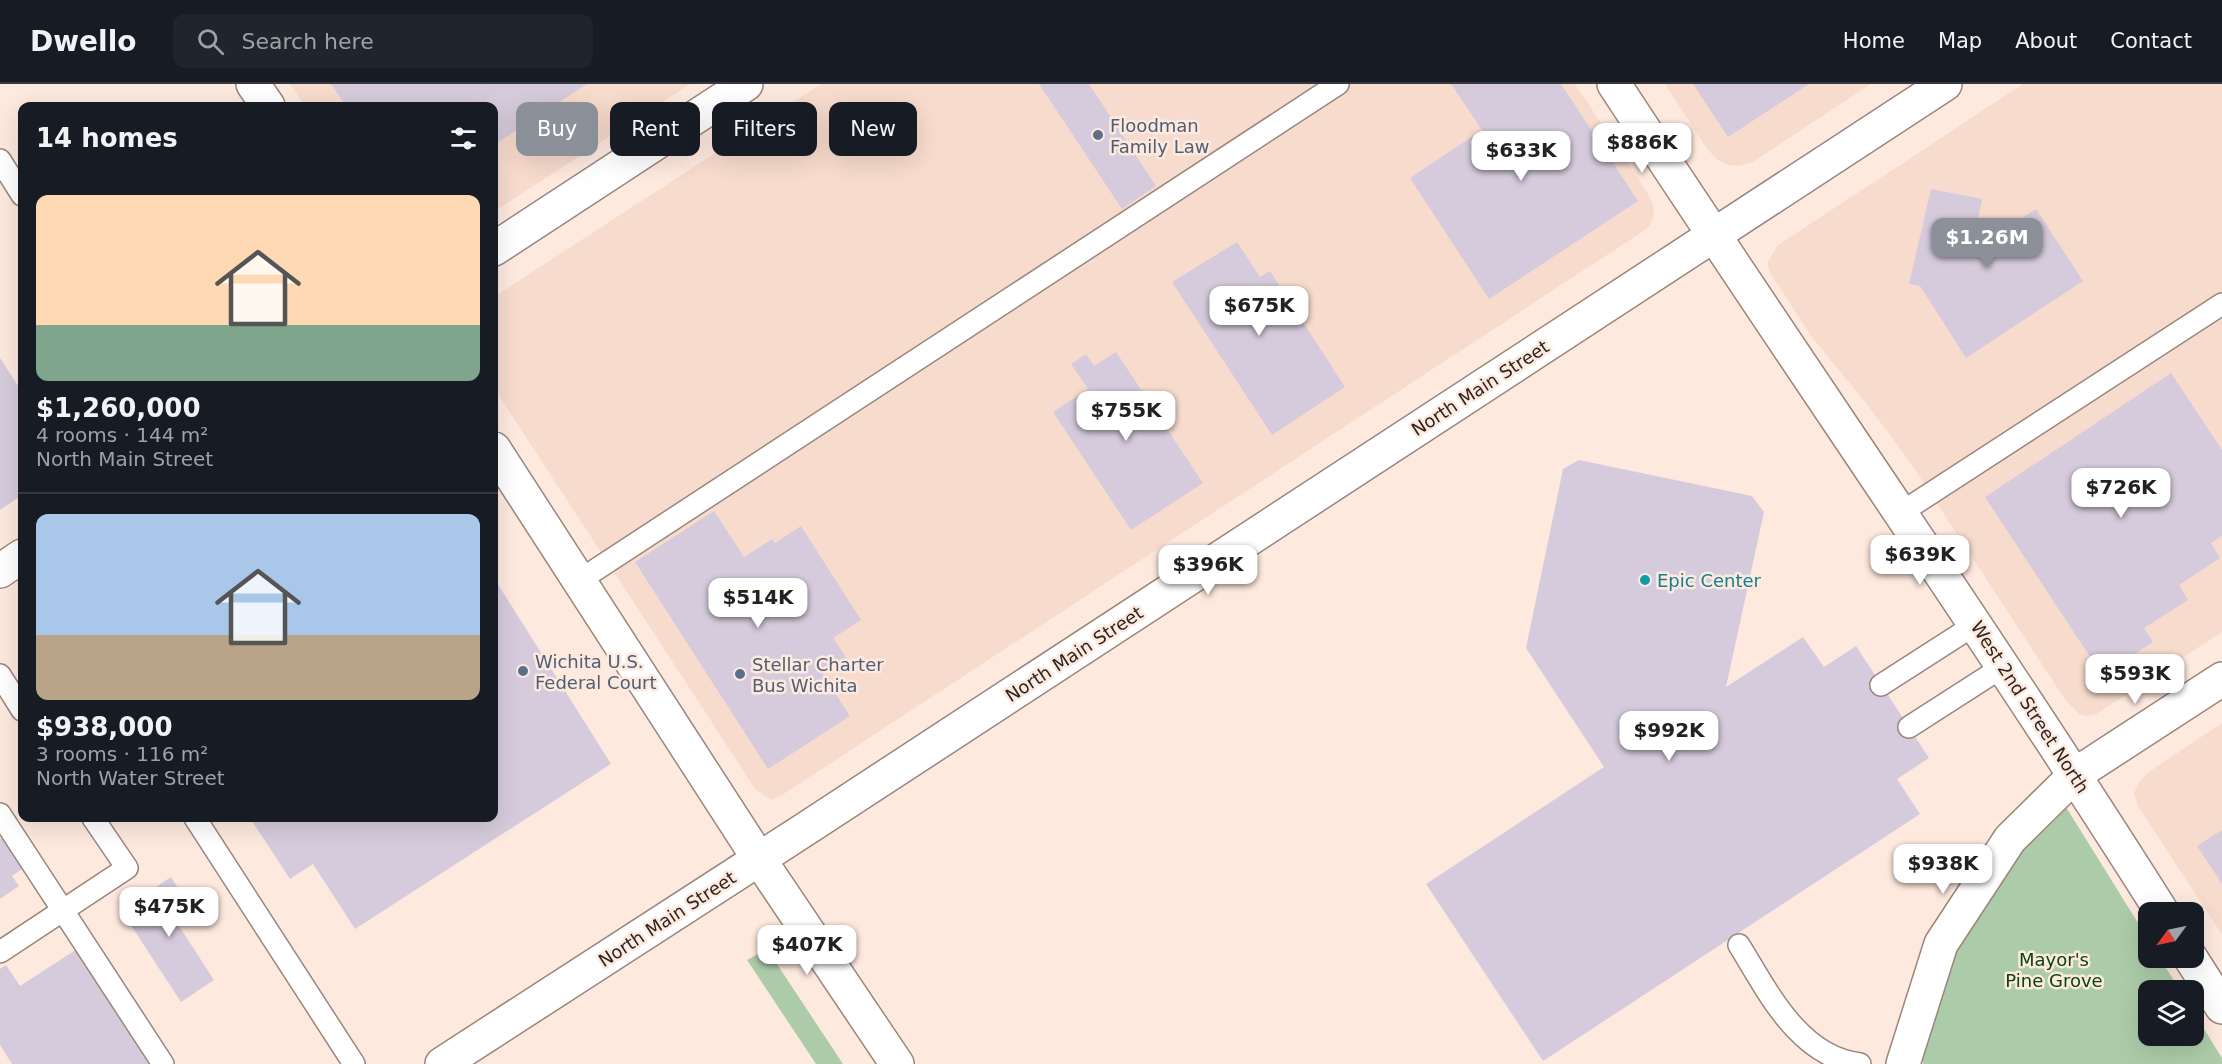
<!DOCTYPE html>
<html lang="en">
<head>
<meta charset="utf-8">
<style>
  :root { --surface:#171b24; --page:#20242c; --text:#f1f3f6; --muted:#9ea1a6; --line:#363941; --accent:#8c9099 }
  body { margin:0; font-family:"DejaVu Sans",sans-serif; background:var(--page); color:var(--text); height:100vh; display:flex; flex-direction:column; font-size:22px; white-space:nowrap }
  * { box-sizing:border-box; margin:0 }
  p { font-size:20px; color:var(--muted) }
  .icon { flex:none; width:33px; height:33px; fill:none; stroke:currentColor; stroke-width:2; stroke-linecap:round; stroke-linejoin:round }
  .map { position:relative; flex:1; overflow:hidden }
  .side { position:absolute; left:18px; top:18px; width:480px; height:720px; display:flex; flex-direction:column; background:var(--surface); border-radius:12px; box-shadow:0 6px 24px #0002 }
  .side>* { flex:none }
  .guide { position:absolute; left:516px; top:18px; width:570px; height:54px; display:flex; gap:12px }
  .needle { width:39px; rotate:237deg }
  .tools { position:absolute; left:2138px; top:818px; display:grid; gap:12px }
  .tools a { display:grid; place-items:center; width:66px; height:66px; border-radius:12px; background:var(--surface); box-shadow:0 6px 24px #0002; font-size:30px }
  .price { position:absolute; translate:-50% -51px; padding:0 14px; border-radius:12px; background:#fff; color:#222; font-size:20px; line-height:39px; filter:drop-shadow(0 2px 3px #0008) }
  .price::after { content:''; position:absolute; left:50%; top:36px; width:18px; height:14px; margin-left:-9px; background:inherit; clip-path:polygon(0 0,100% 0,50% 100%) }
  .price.on { background:var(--accent); color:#fff }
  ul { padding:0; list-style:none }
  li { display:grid; align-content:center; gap:12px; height:318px; padding:0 18px }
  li+li { border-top:2px solid var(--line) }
  li span { display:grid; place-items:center; height:186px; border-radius:12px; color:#555 }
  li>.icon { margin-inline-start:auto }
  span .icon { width:108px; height:108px; fill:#fffc; stroke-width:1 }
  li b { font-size:26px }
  h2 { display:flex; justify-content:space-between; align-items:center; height:72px; padding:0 18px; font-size:26px }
  .pill { padding:0 21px; border-radius:12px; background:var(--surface); box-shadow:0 6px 24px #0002; font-size:21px; line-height:54px }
  .pill.on { background:var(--accent); color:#fff }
  header { display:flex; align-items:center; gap:36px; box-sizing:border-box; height:84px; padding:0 30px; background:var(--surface); border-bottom:2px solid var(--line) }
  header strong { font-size:28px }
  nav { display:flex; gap:33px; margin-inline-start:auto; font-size:21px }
  .search { width:420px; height:54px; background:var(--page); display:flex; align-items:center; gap:15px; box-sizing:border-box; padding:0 21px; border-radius:12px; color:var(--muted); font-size:22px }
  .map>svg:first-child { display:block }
  .built { fill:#f7dbcd }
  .green { fill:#accca9 }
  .building { fill:#d5cbdc }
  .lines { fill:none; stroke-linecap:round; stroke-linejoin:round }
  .service-casing { stroke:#99867d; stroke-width:24 }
  .minor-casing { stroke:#99867d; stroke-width:36 }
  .tertiary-casing { stroke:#99867d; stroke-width:36 }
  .service { stroke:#fff; stroke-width:21 }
  .minor { stroke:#fff; stroke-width:33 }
  .tertiary { stroke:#fff; stroke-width:33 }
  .service-dot { fill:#5c6f8a; stroke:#fee9df; stroke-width:2 }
  .culture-dot { fill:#0f9aa8; stroke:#fee9df; stroke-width:2 }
  .labels { text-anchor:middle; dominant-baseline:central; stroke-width:5; stroke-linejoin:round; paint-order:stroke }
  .service-label { font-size:18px; fill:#4e5e75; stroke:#fee9df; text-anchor:start }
  .street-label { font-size:18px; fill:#2c2420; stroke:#fee9df }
  .culture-label { font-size:18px; fill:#0d838f; stroke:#fee9df; text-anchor:start }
  .park-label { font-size:18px; fill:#054805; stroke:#fee9df }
</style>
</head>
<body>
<header>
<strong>Dwello</strong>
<div class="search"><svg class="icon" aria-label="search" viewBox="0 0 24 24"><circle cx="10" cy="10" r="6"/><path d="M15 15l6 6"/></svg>Search here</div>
<nav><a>Home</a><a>Map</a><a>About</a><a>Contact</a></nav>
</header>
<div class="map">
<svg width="2222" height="980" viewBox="0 0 2222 980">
  <rect width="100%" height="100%" fill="#fee9df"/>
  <path class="built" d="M290 0H690L494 128V22H305Z
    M821 0H1575L1647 108 1653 120 1654 132 1649 142 1639 150 782 711 771 716 756 706 494 304V213Z
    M1665 0H1871L1753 78 1739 82 1728 81 1718 76 1707 65Z
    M2023 0H2222V548L2096 630 2087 632 2079 630 2064 614 1910 378 1866 319 1811 252 1771 190 1767 180 1777 162Z
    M2222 639V851L2138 722 2134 709 2139 698 2146 690Z"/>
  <path class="green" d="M2066 723 2148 855V873H2159L2180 906H2148V951H2193V927L2222 974V980H1923V972L1958 861 2010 779Z
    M767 865 843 980H816L747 876Z"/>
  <path class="building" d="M331 0H587L494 61V22H346Z
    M1039 0H1089L1156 102 1122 125Z
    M1451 0H1561L1638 117 1489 215 1410 94 1482 46Z
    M1693 0H1809L1728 53Z
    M1931 105 1982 115 1978 135 2010 142 2036 125 2083 197 1966 274 1920 202 1909 200Z
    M1237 158 1260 193 1270 187 1345 303 1272 351 1172 198Z
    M1116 268 1203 399 1131 446 1053 328 1088 305 1071 280 1086 270 1094 282Z
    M0 274 22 308V411L0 426Z
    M2171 289 2222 366V452L2211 459 2220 474 2179 501 2188 516 2144 544 2153 558 2102 591 1985 413Z
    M1579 376 1752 412 1764 428 1726 603 1803 553 1824 583 1856 562 1929 674 1897 695 1920 730 1543 977 1426 800 1604 683 1526 564 1563 385Z
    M714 427 744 473 772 455 775 459 801 442 861 536 833 554 847 575 823 590 850 632 768 685 635 478Z
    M494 494 611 680 355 845 313 780 290 795 250 734H494Z
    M2222 746V800L2197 762Z
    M8 750 28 781 12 792 19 802 0 815V755Z
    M171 793 195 831 179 842 214 896 181 918 121 826Z
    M77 865 152 980H12L0 961V885L6 881 20 902Z"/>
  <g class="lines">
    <defs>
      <path id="service" d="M0 76 22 111
        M1902 428 2222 220
        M580 496 1338 0
        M0 591 22 626
        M1881 601 1976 540
        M1909 643 2004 582
        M0 730 163 980
        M195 734 354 980
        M1739 861C1768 908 1799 973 1860 980
        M0 868 127 784 93 734"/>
      <path id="minor" d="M253 0 268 22
        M494 365 759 775 897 980
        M1903 980 1941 860 2010 755 2076 690 2222 595"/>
      <path id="tertiary" d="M1614 0C1795 277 1985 548 2162 828
        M494 165 746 0
        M0 487 22 472
        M2190 873 2222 923
        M442 980 807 744 1945 0"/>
    </defs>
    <use href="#service" class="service-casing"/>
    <use href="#minor" class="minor-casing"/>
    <use href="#tertiary" class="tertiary-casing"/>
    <use href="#service" class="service"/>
    <use href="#minor" class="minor"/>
    <use href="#tertiary" class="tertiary"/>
  </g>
  <g class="service-dot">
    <circle cx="1098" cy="51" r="6"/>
    <circle cx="523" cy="587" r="6"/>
    <circle cx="740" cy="590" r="6"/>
  </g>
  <circle class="culture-dot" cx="1645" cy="496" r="6"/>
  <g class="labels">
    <g class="service-label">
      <text x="1110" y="41">Floodman<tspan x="1110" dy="21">Family Law</tspan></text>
      <text x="535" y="577">Wichita U.S.<tspan x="535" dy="21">Federal Court</tspan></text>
      <text x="752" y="580">Stellar Charter<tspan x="752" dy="21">Bus Wichita</tspan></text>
    </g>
    <g class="street-label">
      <text transform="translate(1480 304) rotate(-33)">North Main Street</text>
      <text transform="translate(1074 570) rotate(-33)">North Main Street</text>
      <text transform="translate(2030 623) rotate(57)">West 2nd Street North</text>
      <text transform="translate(667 835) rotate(-33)">North Main Street</text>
    </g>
    <g class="culture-label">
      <text x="1657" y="496">Epic Center</text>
    </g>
    <g class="park-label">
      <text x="2054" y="875">Mayor's<tspan x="2054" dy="21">Pine Grove</tspan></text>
    </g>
  </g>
</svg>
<div class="tools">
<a><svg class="needle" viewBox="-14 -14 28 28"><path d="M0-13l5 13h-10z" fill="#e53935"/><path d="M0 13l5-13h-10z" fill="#9ea1a6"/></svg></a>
<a><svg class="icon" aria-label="layers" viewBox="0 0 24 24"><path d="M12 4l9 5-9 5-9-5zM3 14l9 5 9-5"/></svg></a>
</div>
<b class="price" style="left:1642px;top:90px">$886K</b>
<b class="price" style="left:1521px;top:98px">$633K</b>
<b class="price on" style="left:1987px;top:185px">$1.26M</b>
<b class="price" style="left:1259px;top:253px">$675K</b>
<b class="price" style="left:1126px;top:358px">$755K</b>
<b class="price" style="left:2121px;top:435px">$726K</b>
<b class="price" style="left:1920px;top:502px">$639K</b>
<b class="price" style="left:1208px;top:512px">$396K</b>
<b class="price" style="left:758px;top:545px">$514K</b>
<b class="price" style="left:2135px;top:621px">$593K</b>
<b class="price" style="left:1669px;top:678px">$992K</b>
<b class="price" style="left:1943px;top:811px">$938K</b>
<b class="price" style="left:169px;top:854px">$475K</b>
<b class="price" style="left:807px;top:892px">$407K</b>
<div class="guide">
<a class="pill on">Buy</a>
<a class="pill">Rent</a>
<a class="pill">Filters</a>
<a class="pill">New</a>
</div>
<section class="side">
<h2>14 homes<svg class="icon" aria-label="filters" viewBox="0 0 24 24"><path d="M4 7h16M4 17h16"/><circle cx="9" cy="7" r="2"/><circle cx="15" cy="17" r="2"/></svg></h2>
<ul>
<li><span style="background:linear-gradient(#ffd9b3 70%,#7fa58c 0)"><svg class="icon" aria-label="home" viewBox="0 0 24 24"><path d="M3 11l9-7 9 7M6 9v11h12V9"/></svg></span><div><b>$1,260,000</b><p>4 rooms · 144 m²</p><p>North Main Street</p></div></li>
<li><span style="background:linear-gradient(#a9c7e8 65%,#b9a48a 0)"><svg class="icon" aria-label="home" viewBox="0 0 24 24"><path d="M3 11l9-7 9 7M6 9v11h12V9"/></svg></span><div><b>$938,000</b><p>3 rooms · 116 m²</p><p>North Water Street</p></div></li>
</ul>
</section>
</div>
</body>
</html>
